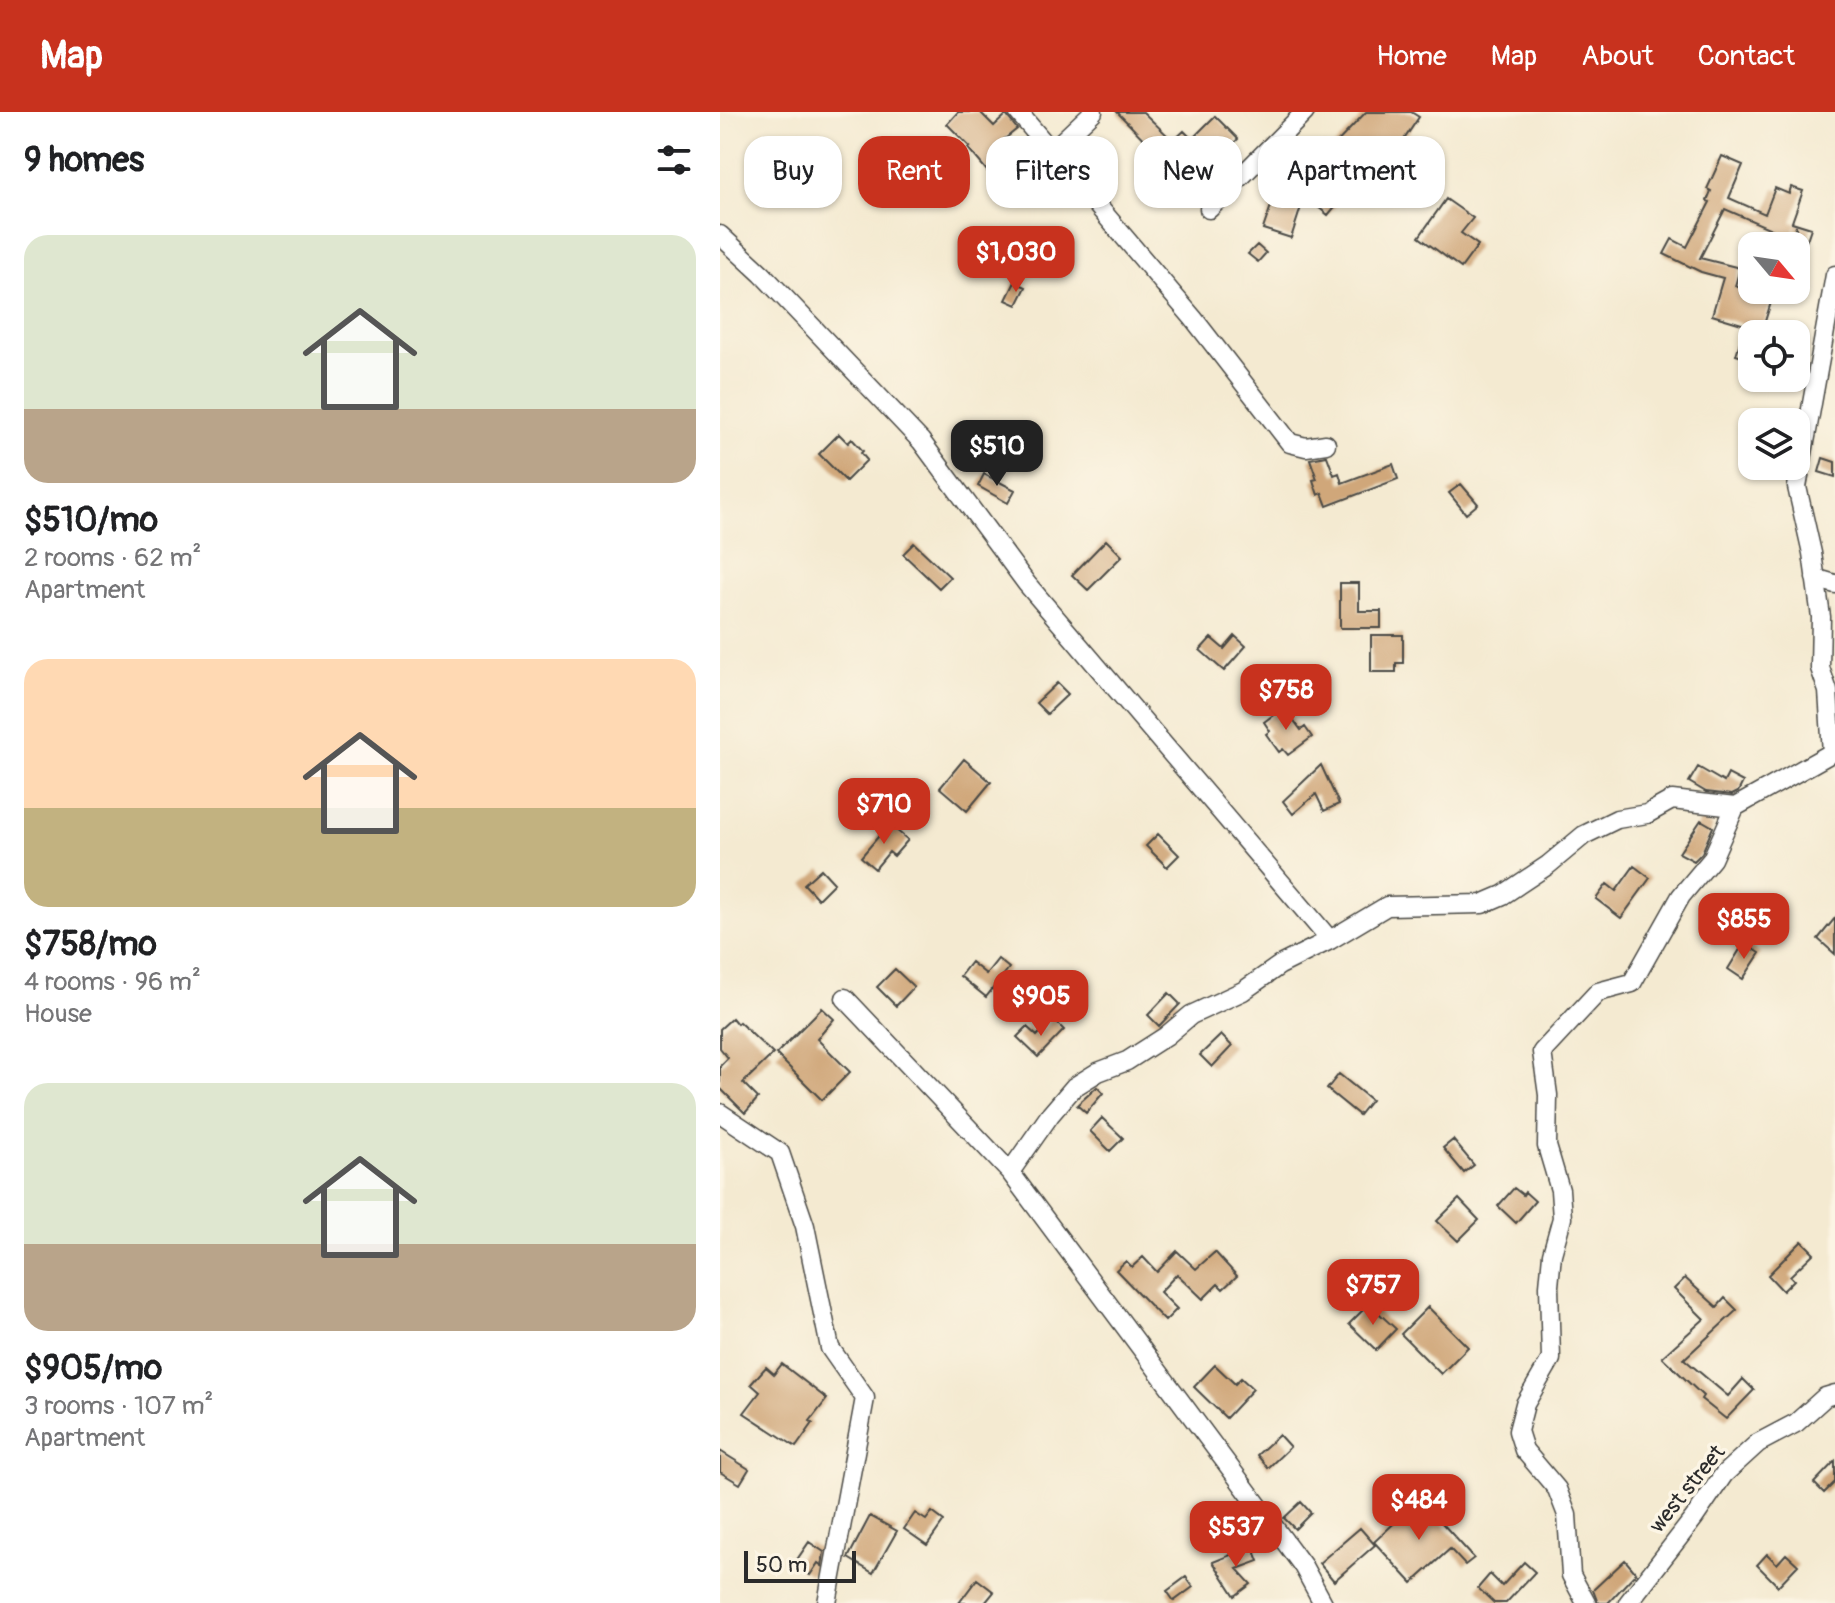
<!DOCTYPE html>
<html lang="en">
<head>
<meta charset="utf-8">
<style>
  :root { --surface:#fff; --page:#f6f6f6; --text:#202124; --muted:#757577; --accent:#c8321e }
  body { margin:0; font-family:Pangolin,sans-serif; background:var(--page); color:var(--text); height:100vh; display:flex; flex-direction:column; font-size:30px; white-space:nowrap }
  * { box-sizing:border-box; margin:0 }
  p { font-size:26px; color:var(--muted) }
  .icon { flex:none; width:44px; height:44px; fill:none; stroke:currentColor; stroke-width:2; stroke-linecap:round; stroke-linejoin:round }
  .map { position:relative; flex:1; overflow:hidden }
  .drawer { display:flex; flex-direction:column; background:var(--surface); width:720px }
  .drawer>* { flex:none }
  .guide { position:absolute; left:24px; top:24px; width:760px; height:72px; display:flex; gap:16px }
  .needle { width:52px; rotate:119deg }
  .controls { position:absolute; left:1018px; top:120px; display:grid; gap:16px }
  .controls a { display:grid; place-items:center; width:72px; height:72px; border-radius:16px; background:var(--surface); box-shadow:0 2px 6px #0004; font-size:40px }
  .scale { position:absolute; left:24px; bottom:20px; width:112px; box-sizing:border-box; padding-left:8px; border:4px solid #2b2b2b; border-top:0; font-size:22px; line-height:28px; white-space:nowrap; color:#2b2b2b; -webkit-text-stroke:6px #fcf5e5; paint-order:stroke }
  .price { position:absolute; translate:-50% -68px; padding:0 18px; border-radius:16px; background:var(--accent); color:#fff; font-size:26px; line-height:52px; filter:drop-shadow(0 2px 4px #0008) }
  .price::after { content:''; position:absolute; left:50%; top:48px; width:24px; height:18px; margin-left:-12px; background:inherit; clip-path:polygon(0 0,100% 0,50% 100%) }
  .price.active { background:#222; color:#fff }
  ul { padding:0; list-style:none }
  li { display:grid; align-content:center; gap:16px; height:424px; padding:0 24px }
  li span { display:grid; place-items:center; height:248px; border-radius:24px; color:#555 }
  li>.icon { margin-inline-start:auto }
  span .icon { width:144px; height:144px; fill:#fffc; stroke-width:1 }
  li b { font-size:34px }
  h2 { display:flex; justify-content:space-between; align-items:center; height:96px; padding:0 24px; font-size:34px }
  .chip { padding:0 28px; border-radius:24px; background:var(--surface); box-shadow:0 2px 6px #0004; font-size:28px; line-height:72px }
  .chip.active { background:var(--accent); color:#fff }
  header { display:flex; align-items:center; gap:48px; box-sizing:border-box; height:112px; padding:0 40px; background:var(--accent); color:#fff }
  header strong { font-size:38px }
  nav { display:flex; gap:44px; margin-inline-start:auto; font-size:28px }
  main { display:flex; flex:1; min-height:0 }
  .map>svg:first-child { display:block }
  .building { fill:#d0a77a }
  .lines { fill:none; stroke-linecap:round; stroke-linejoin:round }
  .minor-casing { stroke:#494844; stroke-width:21 }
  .minor { stroke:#fff; stroke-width:18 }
  .labels { text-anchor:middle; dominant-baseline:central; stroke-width:7; stroke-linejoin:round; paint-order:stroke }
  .street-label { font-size:22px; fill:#2b2b2b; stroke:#fcf5e5 }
</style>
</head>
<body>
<header>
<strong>Map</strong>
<nav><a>Home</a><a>Map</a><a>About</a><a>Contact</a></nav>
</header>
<main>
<section class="drawer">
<h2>9 homes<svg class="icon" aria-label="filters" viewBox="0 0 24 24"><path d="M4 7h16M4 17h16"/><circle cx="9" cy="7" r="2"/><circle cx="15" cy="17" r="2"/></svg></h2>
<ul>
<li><span style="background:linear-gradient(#dfe7d0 70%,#b9a48a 0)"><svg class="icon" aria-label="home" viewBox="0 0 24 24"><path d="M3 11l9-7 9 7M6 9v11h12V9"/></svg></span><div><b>$510/mo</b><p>2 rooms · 62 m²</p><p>Apartment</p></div></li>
<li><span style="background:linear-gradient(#ffd9b3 60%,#c2b280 0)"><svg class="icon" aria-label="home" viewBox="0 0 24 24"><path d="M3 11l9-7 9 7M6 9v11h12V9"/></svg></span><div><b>$758/mo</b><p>4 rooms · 96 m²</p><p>House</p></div></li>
<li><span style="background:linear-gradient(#dfe7d0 65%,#b9a48a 0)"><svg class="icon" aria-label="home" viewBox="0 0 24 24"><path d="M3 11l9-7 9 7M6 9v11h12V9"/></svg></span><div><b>$905/mo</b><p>3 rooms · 107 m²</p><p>Apartment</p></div></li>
</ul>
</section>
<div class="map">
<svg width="1115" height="1491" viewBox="0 0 1115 1491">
  <rect width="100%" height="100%" fill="#fcf5e5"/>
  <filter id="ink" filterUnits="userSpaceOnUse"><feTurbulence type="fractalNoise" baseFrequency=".0125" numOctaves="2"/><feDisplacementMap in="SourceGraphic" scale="16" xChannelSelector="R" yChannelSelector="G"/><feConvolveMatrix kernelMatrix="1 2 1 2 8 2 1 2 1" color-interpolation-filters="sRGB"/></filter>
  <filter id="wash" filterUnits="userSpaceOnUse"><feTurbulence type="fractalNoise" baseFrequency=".006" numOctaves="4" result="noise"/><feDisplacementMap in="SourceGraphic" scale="32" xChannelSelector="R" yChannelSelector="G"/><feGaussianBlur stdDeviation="1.8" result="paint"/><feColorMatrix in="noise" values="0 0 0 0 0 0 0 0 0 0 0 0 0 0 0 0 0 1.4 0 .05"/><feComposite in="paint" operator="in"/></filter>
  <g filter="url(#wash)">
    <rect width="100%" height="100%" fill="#f4ead1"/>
    <g id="blocks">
      <path class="building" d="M238 0H260L274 14 286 3 297 17 276 34 286 45 268 60 248 36 250 35 227 12Z
        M397 0H423L453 29 464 19 472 27 495 4 518 27 502 43 514 55 482 87Z
        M646 0H691L699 5 661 62 649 54 608 103 597 94 612 75 587 53 604 32 610 38Z
        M1002 44 1023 53 1009 86 1045 102 1055 76 1069 82 1071 75 1083 79 1072 110 1091 116 1078 154 1076 153V113L1069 134H1051L1056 119 1005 97 980 146 1020 156 1015 174 1052 187 1041 222H1032V248L1016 243 1025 213 992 203 1003 166 981 160 944 142 952 127 967 135 990 90 987 89 991 79 987 77Z
        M726 87 753 106 741 121 758 133 741 156 699 125Z
        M561 89 581 95 571 126 543 117 552 91 559 93Z
        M537 133 546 141 538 150 528 142Z
        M295 170 306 175 297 193 286 188Z
        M119 322 128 331 132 327 143 339 141 341 147 348 126 369 99 342Z
        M607 344 614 363 619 361 622 371 673 352 678 367 607 394 602 381 598 383 593 368 597 367 590 347Z
        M1103 346 1115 350V365L1099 360Z
        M264 362 295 378 288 391 258 374Z
        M741 372 758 392 746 402 729 381Z
        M386 428 402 444 368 478 352 463Z
        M194 431 230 465 219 476 183 442Z
        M620 471H639V499H661V516H620Z
        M651 523H683V551H676V560H651Z
        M515 524 526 534 504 559 480 538 491 526 504 537Z
        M337 571 348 582 327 602 316 591Z
        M564 595 581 618 585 615 592 625 568 643 563 637 559 640 546 622 550 619 544 610Z
        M244 647 271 670 247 699 220 676Z
        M601 653 619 692 604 699 596 682 573 702 563 689Z
        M978 655 1004 670 1008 662 1023 670 1018 680 1012 683 986 680 969 670Z
        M981 708 993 715 982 741 974 749 959 741Z
        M169 712 188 728 174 744 169 740 155 757 141 745Z
        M438 722 459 743 447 755 426 734Z
        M914 754 930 766 901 806 876 787 887 772 896 779Z
        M101 757 114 771 98 787 84 772Z
        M1115 806V842L1098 827Z
        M1024 831 1040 841 1023 867 1008 857Z
        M278 847 289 856 266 885 240 864 251 850 266 862Z
        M175 857 194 875 176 894 157 875Z
        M449 881 460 892 439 914 428 903Z
        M102 896 114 907 97 927 130 960 102 988 56 942Z
        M12 906 17 912 19 910 53 942 23 971 38 986 25 1001 0 976V954L8 946 0 936V917Z
        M333 907 344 918 318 945 297 925 307 915 317 924Z
        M501 923 512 934 492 955 480 943Z
        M619 962 651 988 639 1003 607 977Z
        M377 975 383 981 366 1001 357 993Z
        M382 1006 403 1026 390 1039 370 1019Z
        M733 1028 754 1053 744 1061 723 1036Z
        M794 1076 803 1083 805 1080 815 1089 796 1111 778 1094Z
        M739 1087 759 1108 738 1129 717 1109Z
        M1082 1129 1094 1141 1070 1164 1074 1168 1063 1179 1048 1163Z
        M457 1139 476 1157 495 1140 517 1164 503 1177 498 1172 483 1187 457 1162 440 1180 457 1197 445 1209 396 1158 406 1149 412 1155 423 1145 437 1160Z
        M965 1166 997 1195 1005 1186 1017 1198 964 1247 1008 1284 1023 1267 1034 1278 1006 1307 981 1287 983 1284 942 1245 984 1207 954 1177Z
        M649 1192 676 1217 656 1238 629 1212Z
        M708 1195 748 1235 721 1262 681 1222Z
        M62 1252 107 1287 90 1309 93 1311 76 1335 24 1301 40 1280 31 1272 46 1255 54 1262Z
        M495 1253 515 1272 521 1266 533 1277 506 1306 474 1275Z
        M559 1323 570 1335 548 1356 537 1343Z
        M0 1339 29 1357 20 1372 0 1360Z
        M1115 1349V1370L1104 1381 1094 1371Z
        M700 1387 754 1446 745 1453 730 1437 692 1471 654 1430Z
        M581 1390 591 1401 575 1417 564 1406Z
        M212 1400 224 1409 207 1433 184 1417 195 1401 206 1408Z
        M150 1404 177 1419 153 1461 128 1446Z
        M640 1416 655 1433 614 1469 599 1451Z
        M89 1430 104 1440 102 1454 98 1451 90 1463 74 1452Z
        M533 1434 539 1449 517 1457 531 1472 515 1484 493 1450Z
        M1047 1442 1057 1452 1066 1442 1078 1453 1058 1474 1037 1453Z
        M905 1448 916 1461 888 1491H878L873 1478Z
        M804 1450 815 1460 786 1491H774L758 1476 770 1462 782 1474Z
        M466 1465 473 1475 454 1489 447 1479Z
        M257 1467 274 1480 265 1491H239Z"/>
    </g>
  </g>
  <g filter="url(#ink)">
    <use href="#blocks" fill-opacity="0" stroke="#494844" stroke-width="2"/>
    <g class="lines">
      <defs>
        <path id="minor" d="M298 0 473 206 570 331 586 335 606 332
          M333 38 373 0
          M489 97 585 0
          M0 123 42 162 201 329 307 472 610 828
          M1095 466 1115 472
          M1112 641 1108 579 1100 556 1101 505 1092 441 1077 375 1115 163
          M125 886 290 1060 583 1454 603 1491
          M0 1001 60 1041 85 1114 110 1236 145 1286 107 1491
          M290 1060 330 1003 354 975 378 960 407 949 446 924 471 903 523 879 560 853 610 828 667 794 762 792 783 783 828 753 864 723 897 707 927 702 952 688 1015 695 1115 639
          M866 1491 851 1463 847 1403 837 1377 804 1338 798 1319 805 1292 831 1247 829 1174 832 1142 842 1106 840 1078 827 1034 828 983 822 940 878 880 912 871 961 784 992 747 1015 695
          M908 1491 974 1406 1004 1362 1038 1331 1076 1311 1105 1285 1115 1282"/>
      </defs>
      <use href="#minor" class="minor-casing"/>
      <use href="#minor" class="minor"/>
    </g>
  </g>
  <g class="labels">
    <g class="street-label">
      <text transform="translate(967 1377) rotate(-51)">west street</text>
    </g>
  </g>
</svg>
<div class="controls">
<a><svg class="needle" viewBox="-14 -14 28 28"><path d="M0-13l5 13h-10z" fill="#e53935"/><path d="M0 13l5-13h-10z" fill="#757577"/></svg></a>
<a><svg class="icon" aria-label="locate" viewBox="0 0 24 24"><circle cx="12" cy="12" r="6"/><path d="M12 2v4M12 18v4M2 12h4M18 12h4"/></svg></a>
<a><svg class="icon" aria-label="layers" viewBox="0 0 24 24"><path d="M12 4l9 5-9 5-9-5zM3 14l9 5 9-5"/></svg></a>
</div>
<div class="scale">50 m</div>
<b class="price" style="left:296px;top:182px">$1,030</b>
<b class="price active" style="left:277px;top:376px">$510</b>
<b class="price" style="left:566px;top:620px">$758</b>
<b class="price" style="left:164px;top:734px">$710</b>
<b class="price" style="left:1024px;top:849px">$855</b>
<b class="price" style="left:321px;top:926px">$905</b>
<b class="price" style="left:653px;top:1215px">$757</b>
<b class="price" style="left:699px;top:1430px">$484</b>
<b class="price" style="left:516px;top:1457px">$537</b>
<div class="guide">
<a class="chip">Buy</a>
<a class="chip active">Rent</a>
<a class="chip">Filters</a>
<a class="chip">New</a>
<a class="chip">Apartment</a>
</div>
</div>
</main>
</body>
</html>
